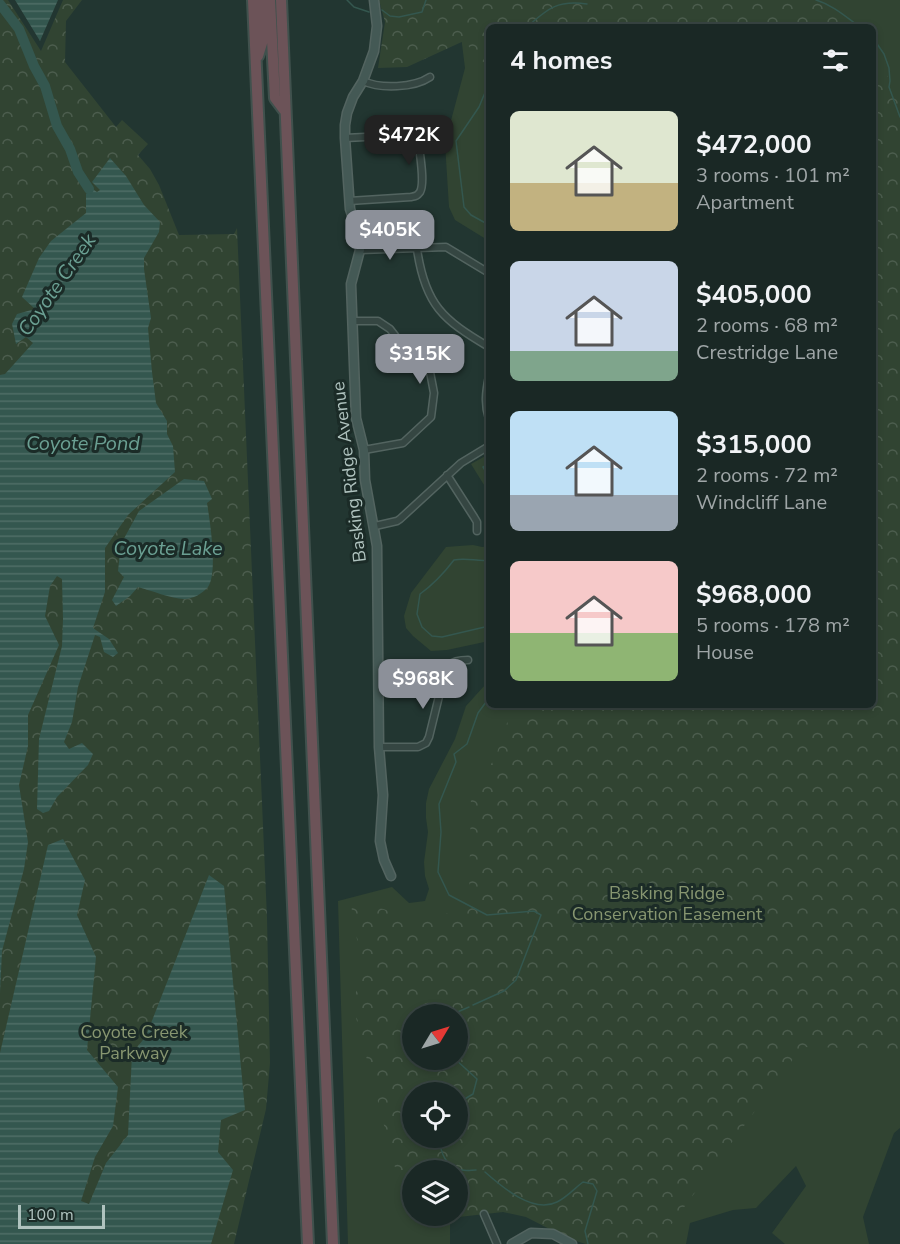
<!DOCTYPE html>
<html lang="en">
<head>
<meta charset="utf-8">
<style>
  :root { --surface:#1a2825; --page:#273432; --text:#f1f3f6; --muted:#9fa6a7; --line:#384442; --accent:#8c9099 }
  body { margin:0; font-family:"Nunito Sans",sans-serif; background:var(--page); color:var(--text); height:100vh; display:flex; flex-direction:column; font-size:22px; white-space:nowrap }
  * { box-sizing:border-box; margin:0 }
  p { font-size:20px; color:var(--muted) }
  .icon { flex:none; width:33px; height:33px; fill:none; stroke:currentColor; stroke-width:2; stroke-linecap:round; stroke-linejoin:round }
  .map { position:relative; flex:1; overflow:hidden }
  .panel { position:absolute; left:486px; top:24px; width:390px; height:684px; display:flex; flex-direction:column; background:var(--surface); border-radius:9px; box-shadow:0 3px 9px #0003,0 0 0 2px var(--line) }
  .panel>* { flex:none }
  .needle { width:39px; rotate:52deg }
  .fabs { position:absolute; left:402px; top:1004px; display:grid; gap:12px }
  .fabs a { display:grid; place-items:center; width:66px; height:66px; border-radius:50%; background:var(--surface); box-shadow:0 3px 9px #0003,0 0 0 2px var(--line); font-size:30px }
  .scale { position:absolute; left:18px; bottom:15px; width:87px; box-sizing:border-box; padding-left:6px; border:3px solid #b0c3bf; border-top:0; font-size:16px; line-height:21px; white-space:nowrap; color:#b0c3bf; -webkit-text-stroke:4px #1b2b27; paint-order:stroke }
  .price { position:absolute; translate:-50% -51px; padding:0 14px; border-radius:12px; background:var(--accent); color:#fff; font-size:20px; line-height:39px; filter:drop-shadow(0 2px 3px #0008) }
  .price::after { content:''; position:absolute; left:50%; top:36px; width:18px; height:14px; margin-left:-9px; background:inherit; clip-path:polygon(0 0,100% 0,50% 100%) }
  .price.current { background:#222; color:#fff }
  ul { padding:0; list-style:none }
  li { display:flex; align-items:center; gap:18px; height:150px; padding:0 24px }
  li span { display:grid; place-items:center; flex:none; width:168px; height:120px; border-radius:9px; color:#555 }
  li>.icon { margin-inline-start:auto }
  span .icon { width:72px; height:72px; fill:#fffc; stroke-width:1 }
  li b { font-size:26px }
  h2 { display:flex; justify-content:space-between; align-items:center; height:72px; padding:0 24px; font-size:26px }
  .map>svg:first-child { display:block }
  .grass { fill:#314432; fill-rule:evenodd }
  .forest { fill:url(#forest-crowns); fill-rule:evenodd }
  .water { fill:url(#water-rules) }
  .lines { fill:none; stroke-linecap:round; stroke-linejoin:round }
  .stream { stroke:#34574f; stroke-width:1.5 }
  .river { stroke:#34574f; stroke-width:10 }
  .street-casing { stroke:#536460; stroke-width:9 }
  .secondary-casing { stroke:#536460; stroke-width:11 }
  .highway-casing { stroke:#40514d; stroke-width:14 }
  .street { stroke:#354642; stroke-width:6 }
  .secondary { stroke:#445955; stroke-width:8 }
  .highway { stroke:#6c5358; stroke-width:10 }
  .labels { text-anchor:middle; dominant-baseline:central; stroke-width:6; stroke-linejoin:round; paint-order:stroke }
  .street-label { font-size:18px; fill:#b0c3bf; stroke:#1b2b27 }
  .park-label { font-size:18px; fill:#879670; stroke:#1b2b27 }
  .water-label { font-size:20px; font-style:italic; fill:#6ba093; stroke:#1b2b27 }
</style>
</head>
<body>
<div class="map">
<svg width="900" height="1244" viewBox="0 0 900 1244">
  <defs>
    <pattern id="forest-crowns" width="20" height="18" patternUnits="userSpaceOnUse" patternTransform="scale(1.5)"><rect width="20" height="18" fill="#314432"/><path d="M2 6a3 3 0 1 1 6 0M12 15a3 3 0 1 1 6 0" fill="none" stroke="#4c5d4e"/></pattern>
    <pattern id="water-rules" width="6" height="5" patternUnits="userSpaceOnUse" patternTransform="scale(1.5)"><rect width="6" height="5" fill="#34574f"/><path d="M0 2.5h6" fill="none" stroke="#4f6e67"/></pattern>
  </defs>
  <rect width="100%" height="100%" fill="#223631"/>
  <path class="grass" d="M497 0H900V1128L894 1133 863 1217 869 1244H785L772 1233 806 1186 796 1166 756 1208 733 1210 690 1223 686 1244H600L521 1210 450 1218V1244H348L338 901 392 887 409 903 425 901 429 889 425 876 424 862 428 832 426 818V803L429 789 455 739 466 706 485 685 489 683V705H873V27H489V241L455 220 449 207 445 143 465 68 458 12ZM412 1014H458V1059H412ZM412 1092H458V1137H412ZM412 1170H458V1215H412Z
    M489 454V493L471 464Z
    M473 545 482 547 489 546V641L447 650 431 651 413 636 406 628 404 616 411 593 446 547Z"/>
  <path class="forest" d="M0 0H8L41 51 63 0H82L66 21 65 62 116 127 122 120 148 144 138 155 150 169 159 185 179 235 234 234 237 228 267 918 270 1063 266 1109 234 1244H0Z
    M379 0H812L831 5 848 27H489V65L473 56 466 40 407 67 378 68 385 22Z
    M873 58 900 92V1049L802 1047 657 1244H586L569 1239 526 1217 503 1212 458 1210V1170H412V1201L398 1179 352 1002 363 974 350 899 413 918 422 912 438 918 440 913 463 915 469 899 471 795 495 758 509 717 538 705H873ZM412 1014H458V1059H412ZM412 1092H458V1137H412Z"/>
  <path class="water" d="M15 0H58L40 41Z
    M110 158 126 176 144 205 160 222 159 232 144 258V269L151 318 148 328 152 372 156 403 167 421V434L173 446 175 472 128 515 105 548V592L93 628 109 639 118 653 113 657 104 652 100 637 95 635 78 687 72 722 64 742 69 749 82 743 93 754 88 765 57 797 49 811 43 813 37 809 39 739 62 646 63 619 62 579 57 576 50 586 45 616 59 645 28 715V746L19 785 28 842 24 869 2 951 0 993V375L5 374 33 343 26 337 16 344 12 324 17 314 35 309 22 297 39 258 51 241 86 213V194L91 188 97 192 100 190 92 182Z
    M184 479 204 481 212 499 207 503C210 522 218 572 208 587 202 594 193 599 184 599 172 599 150 590 138 587L130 596 116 606 112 600 124 577 118 571 121 544 139 511Z
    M63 839 85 880 77 915 96 957 87 1050 118 1087 113 1126 95 1157 81 1201 89 1204 106 1163 128 1135 132 1054 146 1036 209 875 224 886 245 1110 221 1120 218 1152 233 1170 211 1244H0V1053L48 845Z"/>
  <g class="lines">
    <path class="stream" d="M347 0 354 7 369 12
      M816 0C833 5 846 17 860 27
      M382 10 390 16 399 17 422 12 426 0
      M527 27C548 8 558 0 587 4
      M873 38 884 54 889 68 890 81 889 87 900 117
      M489 83 479 107 456 141 464 207 471 215 489 225
      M489 464 483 467 489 477
      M489 560C478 562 467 557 454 560 444 573 434 584 420 594L417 614 422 627 432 636 442 637 489 626
      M473 1005 504 991 516 980 541 915 534 911 487 915 449 895 438 872 441 832 439 804 456 762 454 754 467 744 478 713 489 698
      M453 1014 469 1007
      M455 1059 477 1079 473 1094 458 1103
      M439 1137C440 1151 446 1169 462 1170 467 1171 472 1170 476 1170
      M485 1172C502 1187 533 1214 557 1202 566 1198 575 1188 583 1182L593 1184 597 1191 585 1231 588 1244"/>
    <path class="river" d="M0 4 19 29 34 66 45 86 57 126 70 149 78 172 89 189"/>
    <defs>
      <path id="street" d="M363 81C380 89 414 88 430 77
        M345 138 405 135C413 135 417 138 419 146 420 156 425 183 420 192 417 196 416 196 411 197L349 201
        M417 249C425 305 443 320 489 347
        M360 250 446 247 489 273
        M352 321H378L390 329 407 351 430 372 434 393 431 417 403 443 364 450
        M489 376C486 391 484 404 489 419
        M447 475 474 517 477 522V531
        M375 526 397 521 400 519 461 463 489 446
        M378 684H442L429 737 426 743 418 747H379
        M442 684C447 666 448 660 468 660
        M484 1214 497 1244"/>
      <path id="secondary" d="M374 0 377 26 374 51 363 81 353 97 347 113 345 125V138L350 209 358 233 360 250 351 284 356 418 364 450 365 480 377 546 379 747 383 795 380 841 384 860 391 876
        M512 1244 531 1233 553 1234 572 1244"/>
      <path id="highway" d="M253 0 308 1244
        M270 0 275 98 284 110
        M281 0 333 1244
        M258 56 263 40 262 0"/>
    </defs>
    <use href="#street" class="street-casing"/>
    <use href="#secondary" class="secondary-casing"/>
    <use href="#highway" class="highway-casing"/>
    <use href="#street" class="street"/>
    <use href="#secondary" class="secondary"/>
    <use href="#highway" class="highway"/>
  </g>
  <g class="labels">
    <g class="street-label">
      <text transform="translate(349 472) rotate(-97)">Basking Ridge Avenue</text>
    </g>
    <g class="park-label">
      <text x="667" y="893">Basking Ridge<tspan x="667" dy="21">Conservation Easement</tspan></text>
      <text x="134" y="1032">Coyote Creek<tspan x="134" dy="21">Parkway</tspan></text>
    </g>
    <g class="water-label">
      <text transform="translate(57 285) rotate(-55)">Coyote Creek</text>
      <text x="83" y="443">Coyote Pond</text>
      <text x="168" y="548">Coyote Lake</text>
    </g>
  </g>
</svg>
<div class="fabs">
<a><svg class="needle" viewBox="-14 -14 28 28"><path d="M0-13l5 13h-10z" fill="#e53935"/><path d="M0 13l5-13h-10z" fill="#9fa6a7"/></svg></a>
<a><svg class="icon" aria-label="locate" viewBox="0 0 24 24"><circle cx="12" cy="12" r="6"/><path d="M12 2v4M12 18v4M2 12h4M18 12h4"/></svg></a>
<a><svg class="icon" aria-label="layers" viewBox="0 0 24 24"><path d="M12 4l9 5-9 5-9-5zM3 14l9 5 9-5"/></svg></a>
</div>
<div class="scale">100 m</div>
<b class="price current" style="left:409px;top:166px">$472K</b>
<b class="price" style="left:390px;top:261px">$405K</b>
<b class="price" style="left:420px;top:385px">$315K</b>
<b class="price" style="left:423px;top:710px">$968K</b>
<section class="panel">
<h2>4 homes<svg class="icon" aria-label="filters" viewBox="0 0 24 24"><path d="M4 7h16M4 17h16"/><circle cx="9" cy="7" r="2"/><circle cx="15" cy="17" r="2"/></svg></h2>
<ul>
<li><span style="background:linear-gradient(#dfe7d0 60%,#c2b280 0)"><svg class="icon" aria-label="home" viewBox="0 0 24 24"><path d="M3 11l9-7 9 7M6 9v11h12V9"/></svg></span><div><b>$472,000</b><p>3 rooms · 101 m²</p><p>Apartment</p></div></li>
<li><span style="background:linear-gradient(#c9d6e8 75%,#7fa58c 0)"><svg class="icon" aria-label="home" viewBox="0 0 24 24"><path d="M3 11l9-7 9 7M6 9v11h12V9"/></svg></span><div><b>$405,000</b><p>2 rooms · 68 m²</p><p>Crestridge Lane</p></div></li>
<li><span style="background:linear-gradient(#bfe0f5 70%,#9aa5b1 0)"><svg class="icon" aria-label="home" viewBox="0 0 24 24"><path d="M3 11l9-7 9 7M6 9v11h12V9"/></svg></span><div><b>$315,000</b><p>2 rooms · 72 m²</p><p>Windcliff Lane</p></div></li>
<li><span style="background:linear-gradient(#f6c9c9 60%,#8fb573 0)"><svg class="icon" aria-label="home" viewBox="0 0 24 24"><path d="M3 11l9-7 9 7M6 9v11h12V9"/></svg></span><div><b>$968,000</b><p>5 rooms · 178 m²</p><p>House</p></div></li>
</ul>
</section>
</div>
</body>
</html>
